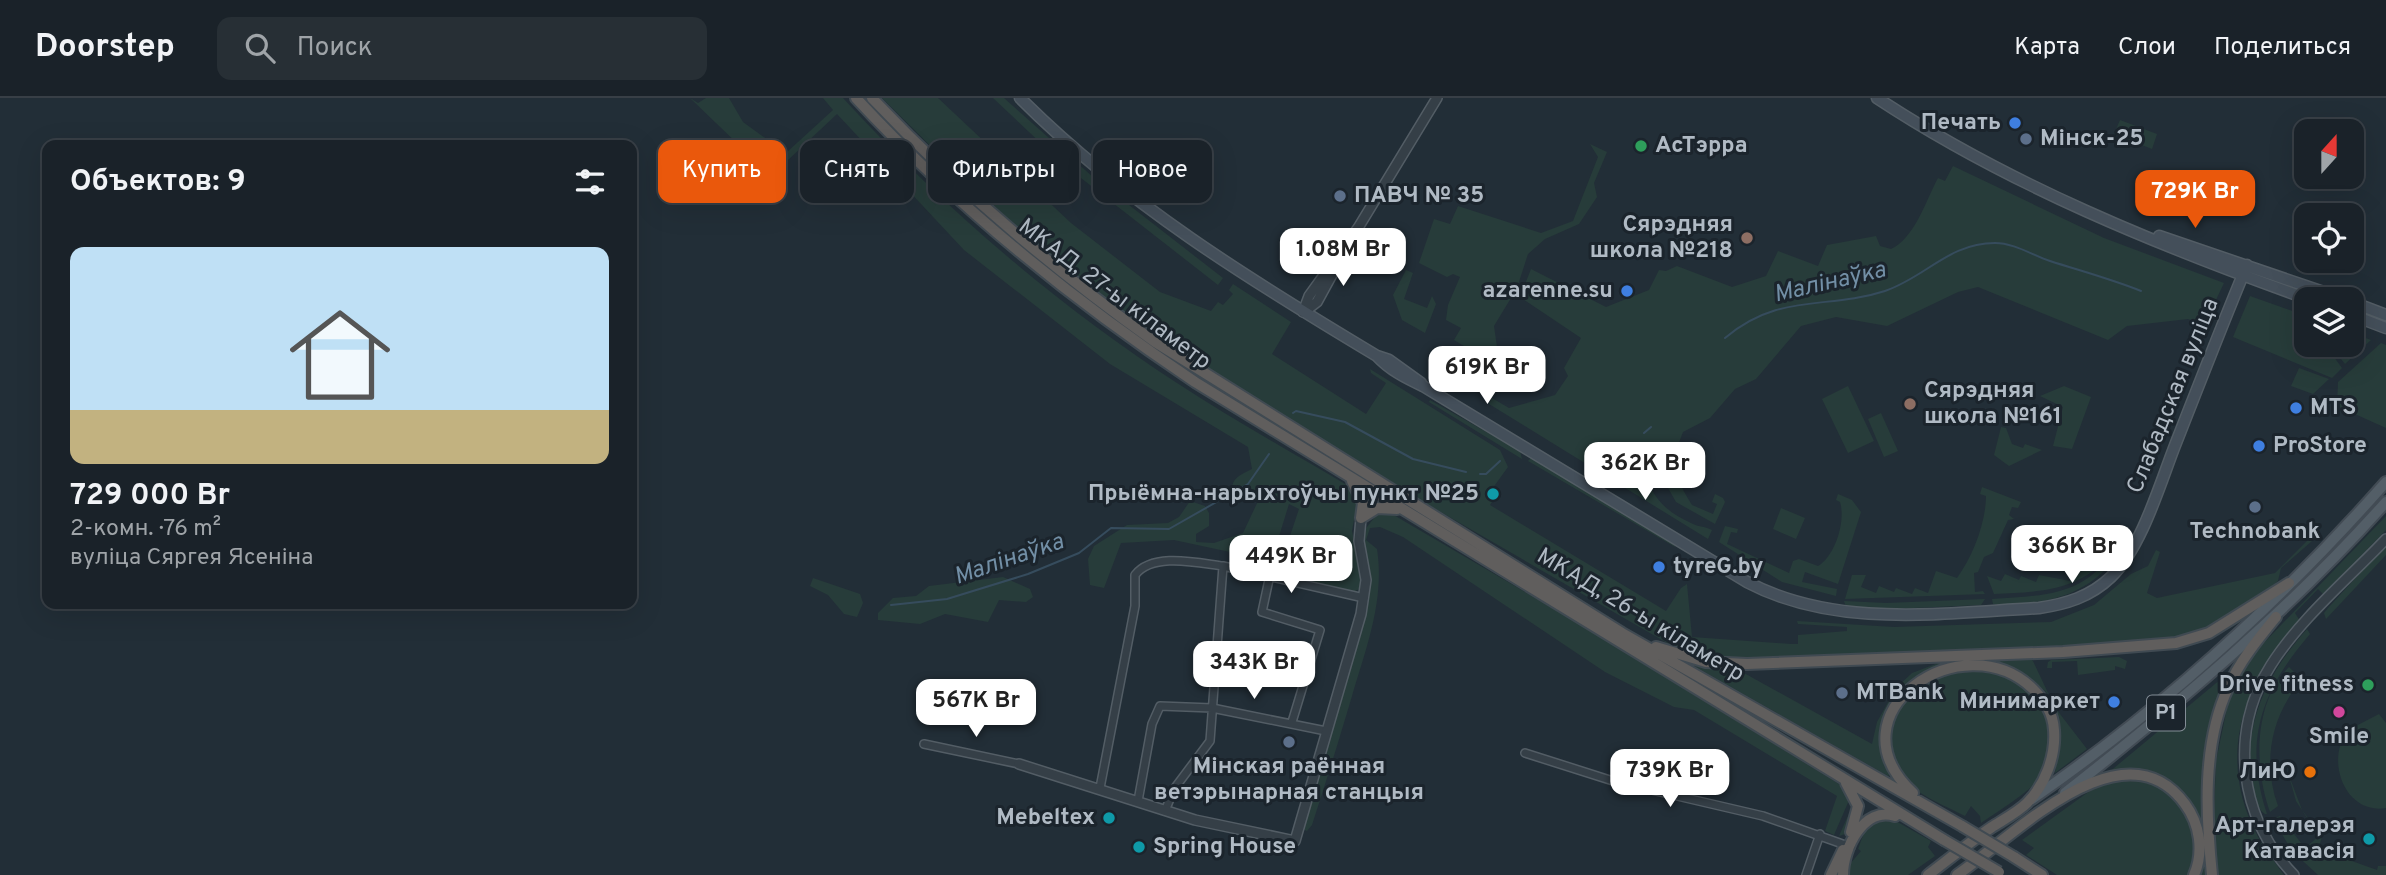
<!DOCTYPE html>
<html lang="ru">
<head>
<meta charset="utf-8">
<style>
  :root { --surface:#1a2229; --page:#272f35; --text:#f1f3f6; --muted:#9fa4a8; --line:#383f46; --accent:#ea580c }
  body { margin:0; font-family:Overpass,sans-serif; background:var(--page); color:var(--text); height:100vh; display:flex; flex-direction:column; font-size:26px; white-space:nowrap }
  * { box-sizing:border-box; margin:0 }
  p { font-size:23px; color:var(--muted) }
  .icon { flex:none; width:38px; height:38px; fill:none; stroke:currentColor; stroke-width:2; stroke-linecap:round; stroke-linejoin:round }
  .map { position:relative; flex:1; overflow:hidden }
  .details { position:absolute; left:42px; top:42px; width:595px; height:469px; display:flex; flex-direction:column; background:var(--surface); border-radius:14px; box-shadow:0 7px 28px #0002,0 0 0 2px var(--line) }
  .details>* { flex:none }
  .banner { position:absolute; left:658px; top:42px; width:665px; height:63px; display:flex; gap:14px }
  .needle { width:46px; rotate:21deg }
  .buttons { position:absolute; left:2294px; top:21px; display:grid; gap:14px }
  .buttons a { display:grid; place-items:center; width:70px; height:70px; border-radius:14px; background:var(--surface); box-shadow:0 7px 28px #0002,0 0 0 2px var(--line); font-size:35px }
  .price { position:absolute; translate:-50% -60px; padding:0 16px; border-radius:14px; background:#fff; color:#222; font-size:23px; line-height:46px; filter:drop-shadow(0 2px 4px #0008) }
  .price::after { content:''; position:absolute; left:50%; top:42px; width:21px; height:16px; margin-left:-10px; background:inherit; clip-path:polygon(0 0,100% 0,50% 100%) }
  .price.active { background:var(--accent); color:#fff }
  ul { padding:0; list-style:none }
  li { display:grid; align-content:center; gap:14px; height:371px; padding:0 28px }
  li span { display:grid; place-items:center; height:217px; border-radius:14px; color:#555 }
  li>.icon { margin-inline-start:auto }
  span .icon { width:126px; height:126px; fill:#fffc; stroke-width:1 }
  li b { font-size:30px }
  h2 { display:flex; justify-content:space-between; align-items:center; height:84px; padding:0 28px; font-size:30px }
  .tag { padding:0 24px; border-radius:14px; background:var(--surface); box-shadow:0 7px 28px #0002,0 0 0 2px var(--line); font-size:24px; line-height:63px }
  .tag.active { background:var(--accent); color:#fff }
  header { display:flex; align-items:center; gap:42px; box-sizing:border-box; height:98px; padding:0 35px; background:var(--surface); border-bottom:2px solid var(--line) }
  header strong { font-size:33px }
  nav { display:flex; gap:38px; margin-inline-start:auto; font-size:24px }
  .search { width:490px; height:63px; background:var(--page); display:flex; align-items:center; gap:18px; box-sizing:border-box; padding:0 24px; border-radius:14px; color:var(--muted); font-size:26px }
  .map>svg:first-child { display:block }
  .green { fill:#273c3a }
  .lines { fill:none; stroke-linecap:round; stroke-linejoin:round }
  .stream { stroke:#364c5d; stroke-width:2 }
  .minor-casing { stroke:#535d65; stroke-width:10 }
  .tertiary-casing { stroke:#535d65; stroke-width:12 }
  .secondary-casing { stroke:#535d65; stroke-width:13 }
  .primary-casing { stroke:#424b54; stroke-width:14 }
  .trunk-casing { stroke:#404a52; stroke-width:14 }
  .minor { stroke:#353f47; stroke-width:7 }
  .tertiary { stroke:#353f47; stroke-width:9 }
  .secondary { stroke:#444f5a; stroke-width:10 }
  .primary { stroke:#535e67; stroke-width:10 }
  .trunk { stroke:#605e5d; stroke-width:10 }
  .trunk-bridge-casing { stroke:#404a52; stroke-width:14; stroke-linecap:butt }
  .trunk-bridge { stroke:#605e5d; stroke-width:10 }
  .shop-dot { fill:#3f7fe0; stroke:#1b242c; stroke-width:2.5 }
  .service-dot { fill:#5c6f8a; stroke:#1b242c; stroke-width:2.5 }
  .leisure-dot { fill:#2e9e5b; stroke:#1b242c; stroke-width:2.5 }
  .education-dot { fill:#8d6e63; stroke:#1b242c; stroke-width:2.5 }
  .culture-dot { fill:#0f9aa8; stroke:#1b242c; stroke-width:2.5 }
  .hotel-dot { fill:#d1479c; stroke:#1b242c; stroke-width:2.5 }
  .food-dot { fill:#e8710a; stroke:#1b242c; stroke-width:2.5 }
  .labels { text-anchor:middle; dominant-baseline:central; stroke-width:6; stroke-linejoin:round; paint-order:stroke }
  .shield { fill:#1b242c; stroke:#838d96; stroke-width:2 }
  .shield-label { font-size:21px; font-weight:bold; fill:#b0bac4 }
  .poi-label { font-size:23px; font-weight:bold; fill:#b0bac4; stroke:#1b242c; text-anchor:end }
  .street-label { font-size:23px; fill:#b0bac4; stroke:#1b242c }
  .water-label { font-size:24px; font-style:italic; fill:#728fa6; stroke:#1b242c }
</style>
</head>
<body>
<header>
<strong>Doorstep</strong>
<div class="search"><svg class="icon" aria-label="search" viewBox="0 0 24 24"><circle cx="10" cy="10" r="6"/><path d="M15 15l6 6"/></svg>Поиск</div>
<nav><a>Карта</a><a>Слои</a><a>Поделиться</a></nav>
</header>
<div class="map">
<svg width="2386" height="777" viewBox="0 0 2386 777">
  <rect width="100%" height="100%" fill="#222e37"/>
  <path class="green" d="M690 0 698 5 706 0H729L743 24 786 55 833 12 823 0H843C942 108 1054 205 1177 285 1233 322 1292 354 1350 389L1358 400 1352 433 1363 482 1362 490 1353 494 1277 477 1299 411 1289 406 1268 474 1232 466 1230 454 1174 442 1121 445 1104 490 1090 487 1088 461 1094 448 1127 427 1168 425 1179 419 1190 403 1205 408 1209 415V428L1196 436V444L1214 445 1243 435 1259 401 1257 394 1238 403 1232 397C1230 381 1238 378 1252 371L1248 349 1110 266 964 152 837 16 771 78Z
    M882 0H938L1071 125 1160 194 1211 213 1218 204 1223 207 1233 196 1229 192 1233 186 1291 224 1272 256 1366 316 1386 285 1371 275 1370 271 1500 352 1508 369 1487 398 1493 402 1490 407 1666 513 1681 490 1687 486 1692 539 1791 546H1798V537L1847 533V529L1798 526 1797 523 1894 529 2051 524 2094 507 2131 476 2148 468 2156 452 2160 454 2147 495 2157 500 2275 475 2309 441 2312 443 2281 470 2278 483 2263 497 2219 528 2176 540 2096 547 1730 561 1681 553 1363 369 1188 259 1082 183 991 108Z
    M993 0H1004L1093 79 1223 180 1218 187 1063 66Z
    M2120 22 2157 36 2152 51 2114 36Z
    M1590 46 1607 54 1594 85 1597 99 1579 126 1545 141 1528 156 1517 190 1494 228 1500 270 1454 242 1461 230 1446 222 1448 207 1460 179 1453 176 1447 179 1419 165 1434 121 1450 126 1458 108 1541 135 1573 123 1598 59Z
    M1953 68 2104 140 2224 185 2204 227 2188 221 2127 228 2108 242 1978 189 1958 194 1887 228 1836 219 1801 228 1756 281 1735 291 1710 320 1683 334C1670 367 1673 376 1692 407L1713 416 1717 406 1712 404 1715 396 1723 400 1725 404 1715 426 1676 404 1660 376 1647 383C1657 404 1669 415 1691 425 1698 429 1704 428 1712 432L1708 441 1489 306 1492 300 1509 310 1555 297 1568 278 1564 270 1581 240 1520 199 1531 171 1606 209 1649 192 1659 172 1666 173 1677 168 1732 189 1766 178 1778 153 1818 168 1827 147 1876 138 1880 148 1891 151C1915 140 1926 102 1938 80L1945 83Z
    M1406 172 1413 175 1404 201 1427 210 1432 198 1436 206 1425 235 1402 222 1393 197Z
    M2250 198 2301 216 2306 223V247H2325L2342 270 2332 280 2233 239Z
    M2352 235 2371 242 2345 266 2330 247H2352Z
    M2381 245 2386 247V330L2337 308 2338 284Z
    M2299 270 2329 281 2313 296 2291 288Z
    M1848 288 1874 343 1848 355 1822 301Z
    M2064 288 2091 299 2072 351 2053 348 2063 309 2040 298Z
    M1430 302 1520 353 1522 361 1429 304Z
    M1881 315 1898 353 1884 359 1868 321Z
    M2001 329 2006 330 2012 346 2023 350 2025 346 2042 352 2009 368 1994 357Z
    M1532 359 1672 443 1675 449 1528 363Z
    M1982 389 2021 404 2018 410 2012 409 2009 417 2014 421 2008 422 1993 455 1984 459 1978 474 1974 475 1975 494 1983 493 1985 496 1845 501 1852 477H1866L1861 489 1876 495 1879 488 1894 494 1896 490 1912 496 1915 490 1928 495 1936 473 1957 480C1973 458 1986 424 1986 398L1980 396Z
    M1838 396 1852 402 1861 414 1838 486 1805 474 1802 484 1837 491 1836 498 1782 484 1719 444 1725 428 1738 431 1737 435 1731 434 1727 446 1789 475 1793 463 1799 461 1818 468C1835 458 1846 423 1840 404L1836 402Z
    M1781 410 1805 420 1796 441 1773 431Z
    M1378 415 1392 416 1571 521 1844 689 1856 705 1848 735 1839 738 1854 704 1850 700 1834 737 1825 733 1837 698 1694 612 1674 609 1605 574 1403 439 1380 429 1370 430 1366 442 1377 451C1385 502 1366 550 1352 598 1339 642 1326 684 1312 727L1307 733 1303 731 1363 518V434Z
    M2386 418V432L2324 497 2318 491 2295 515 2300 523C2243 583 2216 659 2257 737 2265 752 2275 764 2284 777H2218L2214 718 2216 663 2231 591 2258 551Z
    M2125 435 2129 437C2108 481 2073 502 2025 505 2015 506 2002 509 1993 506L1992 501C2056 497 2091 497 2125 435Z
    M2386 447V457L2326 521 2324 515 2328 510Z
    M2077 462 2104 464C2073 494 2034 494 1994 496L1987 478 2001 483 2005 476 2019 482 2021 478 2036 484 2039 477 2070 483 2075 473 2060 467Z
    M1003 479 1030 491 1033 499 1026 504 999 502 988 524 945 516 920 526 878 522V515L893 500 916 498 929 488Z
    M813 480 860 496 863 505 857 519 844 516 828 497 810 488Z
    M1985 501 1981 507 1869 512 1846 509 1844 503 1886 505Z
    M2307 531 2310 536C2261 593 2243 643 2267 716H2265C2256 710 2254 697 2253 688 2241 627 2268 575 2307 531Z
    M2031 559 2049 597C2026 574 2002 563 1969 564L1898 600 1886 662 1891 675 1888 678 1685 563 1710 570 1746 571 1744 575 1872 646 1877 624 1896 590 1912 575 1941 564Z
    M2119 559 2127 563 2125 571 2115 568V572L2078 577 2077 563 2052 564V570H2047L2048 564 2051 562Z
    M2289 569 2302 582C2271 617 2262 664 2278 708L2270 714C2254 669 2253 605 2289 569Z
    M1976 573C1988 575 2001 576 2013 581 2054 601 2060 654 2033 687 2024 697 1994 716 1981 725L1980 718 1971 708 1965 718C1944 707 1916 697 1901 678 1877 647 1896 599 1929 582 1942 575 1961 574 1976 573Z
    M2227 576 2229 581 2214 622 2210 777H2199L2203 755 2178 693 2108 675Z
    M2053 607 2087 651 2055 675 2061 633Z
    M2379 616 2386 625V710C2346 717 2325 664 2347 634L2352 639 2358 633 2354 629Z
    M2288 675 2302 712 2322 738 2320 746 2330 753 2336 752 2335 757 2377 772 2378 768H2386V777H2318L2292 753 2273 721 2280 718 2305 750 2319 738 2296 703Z
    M2148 681 2185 708 2197 748 2191 777H2057L2026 757 2034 750 2022 742 2098 687 2115 682Z
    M1879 720 1894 722 1931 743 1928 749 1935 758 1908 777H1848L1849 767 1861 753 1858 751 1865 732Z"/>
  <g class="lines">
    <path class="stream" d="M1725 240C1779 194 1827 212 1885 193 1926 179 1949 145 1995 145 2014 145 2032 157 2050 163 2081 173 2111 181 2141 193
      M1293 315 1296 313 1345 324 1413 361 1466 374
      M1644 335 1651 329
      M1480 376H1486L1500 363
      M891 507 947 501 1028 476 1079 455 1111 430 1169 431 1248 386 1269 356"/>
    <defs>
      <path id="minor" d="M1223 468 1364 500
        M1270 477 1262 514 1320 532 1292 624
        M924 646 1019 666
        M1525 655 1613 683 1763 718 1851 749
        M1100 690 1135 508V477C1153 454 1198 465 1223 468L1210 643 1174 691 1165 713
        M1138 703 1152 626 1160 608 1212 610 1326 633
        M1806 777 1820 736"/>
      <path id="tertiary" d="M1303 214 1309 198 1358 130 1437 0
        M1304 214 1317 204 1346 151
        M1019 666 1195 722 1295 743 1361 516 1366 482 1359 443 1361 420
        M2294 777C2239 720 2228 634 2271 567 2301 520 2348 481 2386 441"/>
      <path id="secondary" d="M1020 0C1125 105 1250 182 1377 258L1389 262 1421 285
        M1877 0C2009 87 2160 148 2308 201
        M2159 138 2344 201
        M2352 204 2386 217
        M2352 217 2386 230
        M1377 258C1390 272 1406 280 1423 288L1747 484C1836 531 1942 515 2039 510 2066 506 2090 499 2111 479 2141 450 2159 389 2174 350 2198 289 2222 227 2247 167"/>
      <path id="primary" d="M2065 695C2179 605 2289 513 2386 404
        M2032 701C2162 611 2281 503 2386 384"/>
      <path id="trunk" d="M856 0C957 109 1071 201 1195 284L1944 742
        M872 0C958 91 1053 171 1155 244L1622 535 1962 728
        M1352 383 1363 405 1361 420
        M1361 420 1377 410 1397 411
        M1656 549 1706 564 1747 566 2063 554 2176 545 2209 535 2289 485
        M1846 685 1858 708 1851 734
        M1913 695C1827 615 1963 523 2033 591 2045 603 2053 615 2054 632 2056 658 2045 687 2027 705 2018 714 2003 722 1992 729 1970 744 1949 761 1928 777
        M2014 759 2042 777
        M1831 777 1843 752
        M1843 777C1843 750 1864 708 1895 718
        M1957 777C2012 740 2123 622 2185 706 2200 726 2204 754 2194 777
        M2212 777C2206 718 2202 646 2228 590 2239 564 2258 541 2276 519"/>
    </defs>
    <use href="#minor" class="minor-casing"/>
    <use href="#tertiary" class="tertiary-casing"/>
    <use href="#secondary" class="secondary-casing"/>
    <use href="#primary" class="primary-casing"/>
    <use href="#trunk" class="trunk-casing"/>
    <use href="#minor" class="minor"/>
    <use href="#tertiary" class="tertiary"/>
    <use href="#secondary" class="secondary"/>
    <use href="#primary" class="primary"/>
    <use href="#trunk" class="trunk"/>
    <defs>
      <path id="trunk-bridge" d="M1962 728 2014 759
        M1944 742 1999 774"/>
    </defs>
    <use href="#trunk-bridge" class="trunk-bridge-casing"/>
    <use href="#trunk-bridge" class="trunk-bridge"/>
  </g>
  <g class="shop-dot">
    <circle cx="2015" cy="25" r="7"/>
    <circle cx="1627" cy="193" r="7"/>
    <circle cx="2296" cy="310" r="7"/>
    <circle cx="2259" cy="348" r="7"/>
    <circle cx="1659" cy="469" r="7"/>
    <circle cx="2114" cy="604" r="7"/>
  </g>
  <g class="service-dot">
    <circle cx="2026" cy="41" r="7"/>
    <circle cx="1340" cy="98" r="7"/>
    <circle cx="2255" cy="409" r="7"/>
    <circle cx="1842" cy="595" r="7"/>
    <circle cx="1289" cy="644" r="7"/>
  </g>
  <g class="leisure-dot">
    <circle cx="1641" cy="48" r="7"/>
    <circle cx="2368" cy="587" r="7"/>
  </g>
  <g class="education-dot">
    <circle cx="1747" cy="140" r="7"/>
    <circle cx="1910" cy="306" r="7"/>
  </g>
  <g class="culture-dot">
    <circle cx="1493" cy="396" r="7"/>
    <circle cx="1109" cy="720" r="7"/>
    <circle cx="2369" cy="741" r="7"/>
    <circle cx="1139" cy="749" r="7"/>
  </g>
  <circle class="hotel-dot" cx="2339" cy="614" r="7"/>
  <circle class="food-dot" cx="2310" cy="674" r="7"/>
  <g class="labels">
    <rect class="shield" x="2147" y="597.5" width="38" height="35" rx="5"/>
    <g class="shield-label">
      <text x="2166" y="615">Р1</text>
    </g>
    <g class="poi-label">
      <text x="2001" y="25">Печать</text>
      <text x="2040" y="41" text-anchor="start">Мінск-25</text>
      <text x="1655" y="48" text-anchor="start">АсТэрра</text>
      <text x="1354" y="98" text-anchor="start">ПАВЧ № 35</text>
      <text x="1733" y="127">Сярэдняя<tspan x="1733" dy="26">школа №218</tspan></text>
      <text x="1613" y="193">azarenne.su</text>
      <text x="1924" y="293" text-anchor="start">Сярэдняя<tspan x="1924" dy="26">школа №161</tspan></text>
      <text x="2310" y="310" text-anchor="start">MTS</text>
      <text x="2273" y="348" text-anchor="start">ProStore</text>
      <text x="1479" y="396">Прыёмна-нарыхтоўчы пункт №25</text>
      <text x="2255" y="434" text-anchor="middle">Technobank</text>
      <text x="1673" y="469" text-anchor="start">tyreG.by</text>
      <text x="2354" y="587">Drive fitness</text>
      <text x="1856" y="595" text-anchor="start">MTBank</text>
      <text x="2100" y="604">Минимаркет</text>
      <text x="2339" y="639" text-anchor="middle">Smile</text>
      <text x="1289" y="669" text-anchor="middle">Мінская раённая<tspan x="1289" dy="26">ветэрынарная станцыя</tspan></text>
      <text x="2296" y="674">ЛиЮ</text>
      <text x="1095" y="720">Mebeltex</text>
      <text x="2355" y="728">Арт-галерэя<tspan x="2355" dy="26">Катавасія</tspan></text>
      <text x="1153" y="749" text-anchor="start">Spring House</text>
    </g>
    <g class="street-label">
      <text transform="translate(1114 197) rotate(37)">МКАД, 27-ы кіламетр</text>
      <text transform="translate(2174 298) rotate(-68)">Слабадская вуліца</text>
      <text transform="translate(1640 518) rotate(31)">МКАД, 26-ы кіламетр</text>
    </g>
    <g class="water-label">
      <text transform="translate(1830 185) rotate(-13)">Малінаўка</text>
      <text transform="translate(1009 462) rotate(-19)">Малінаўка</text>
    </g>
  </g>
</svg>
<div class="buttons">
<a><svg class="needle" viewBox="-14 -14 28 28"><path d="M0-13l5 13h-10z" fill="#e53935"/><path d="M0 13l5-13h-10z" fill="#9fa4a8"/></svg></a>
<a><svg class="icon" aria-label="locate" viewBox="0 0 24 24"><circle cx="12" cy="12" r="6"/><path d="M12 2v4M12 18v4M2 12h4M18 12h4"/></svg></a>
<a><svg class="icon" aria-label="layers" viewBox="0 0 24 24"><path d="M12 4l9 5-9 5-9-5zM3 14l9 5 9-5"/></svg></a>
</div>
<b class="price active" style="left:2195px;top:132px">729K Br</b>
<b class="price" style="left:1343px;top:190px">1.08M Br</b>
<b class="price" style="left:1487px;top:308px">619K Br</b>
<b class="price" style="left:1645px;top:404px">362K Br</b>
<b class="price" style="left:2072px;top:487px">366K Br</b>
<b class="price" style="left:1291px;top:497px">449K Br</b>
<b class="price" style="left:1254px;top:603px">343K Br</b>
<b class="price" style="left:976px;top:641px">567K Br</b>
<b class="price" style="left:1670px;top:711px">739K Br</b>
<div class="banner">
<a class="tag active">Купить</a>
<a class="tag">Снять</a>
<a class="tag">Фильтры</a>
<a class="tag">Новое</a>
</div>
<section class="details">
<h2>Объектов: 9<svg class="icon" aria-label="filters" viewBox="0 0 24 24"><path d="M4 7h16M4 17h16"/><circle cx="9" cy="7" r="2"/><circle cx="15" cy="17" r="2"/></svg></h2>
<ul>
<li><span style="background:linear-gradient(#bfe0f5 75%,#c2b280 0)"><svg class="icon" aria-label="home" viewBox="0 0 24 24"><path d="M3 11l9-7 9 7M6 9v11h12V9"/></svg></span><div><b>729 000 Br</b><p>2-комн. · 76 m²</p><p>вуліца Сяргея Ясеніна</p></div></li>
</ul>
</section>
</div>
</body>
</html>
